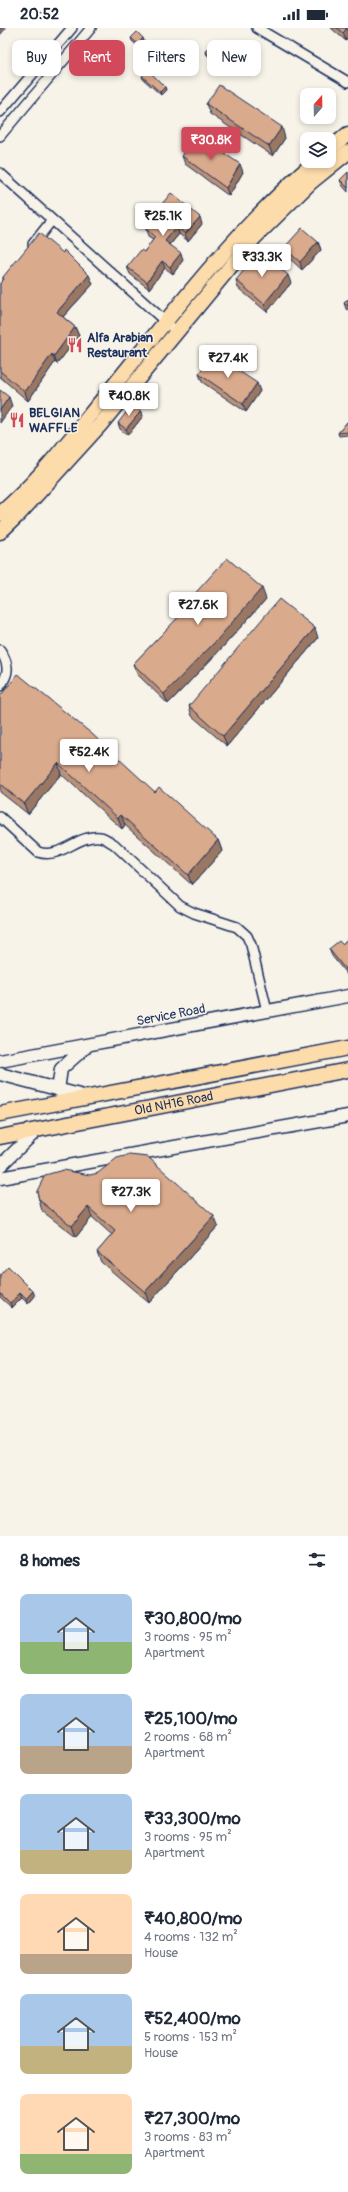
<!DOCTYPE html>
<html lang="en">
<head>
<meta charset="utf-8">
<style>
  :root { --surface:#fff; --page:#f6f6f7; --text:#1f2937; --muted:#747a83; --accent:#d1495b }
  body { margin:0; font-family:Pangolin,sans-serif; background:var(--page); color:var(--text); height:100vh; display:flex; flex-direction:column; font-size:15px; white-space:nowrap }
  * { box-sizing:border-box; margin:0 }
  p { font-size:13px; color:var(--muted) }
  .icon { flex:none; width:22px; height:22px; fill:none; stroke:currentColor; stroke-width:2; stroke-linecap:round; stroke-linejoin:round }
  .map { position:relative; height:1508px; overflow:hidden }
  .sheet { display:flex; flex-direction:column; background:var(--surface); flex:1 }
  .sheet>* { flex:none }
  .guide { position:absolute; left:12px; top:12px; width:324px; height:36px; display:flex; gap:8px }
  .needle { width:26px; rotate:20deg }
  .tools { position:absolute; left:300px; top:60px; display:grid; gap:8px }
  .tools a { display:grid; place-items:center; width:36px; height:36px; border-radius:8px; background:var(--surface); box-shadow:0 2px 6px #0003; font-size:20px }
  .price { position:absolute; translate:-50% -34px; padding:0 9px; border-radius:4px; background:#fff; color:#222; font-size:13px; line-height:26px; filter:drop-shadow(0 1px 2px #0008) }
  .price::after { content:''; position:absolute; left:50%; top:24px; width:12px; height:9px; margin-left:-6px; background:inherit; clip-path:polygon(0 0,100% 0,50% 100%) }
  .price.active { background:var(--accent); color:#fff }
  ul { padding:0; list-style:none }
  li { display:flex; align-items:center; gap:12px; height:100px; padding:0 20px }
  li span { display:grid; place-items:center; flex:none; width:112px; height:80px; border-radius:8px; color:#555 }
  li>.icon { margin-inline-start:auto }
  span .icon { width:48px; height:48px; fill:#fffc; stroke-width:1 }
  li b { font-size:17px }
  h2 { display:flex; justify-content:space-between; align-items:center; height:48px; padding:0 20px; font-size:17px }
  .pill { padding:0 14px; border-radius:8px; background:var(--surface); box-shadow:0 2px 6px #0003; font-size:14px; line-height:36px }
  .pill.active { background:var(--accent); color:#fff }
  .status { display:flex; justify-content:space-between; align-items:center; height:28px; padding:0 20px; background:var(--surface); direction:ltr }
  .status svg { height:11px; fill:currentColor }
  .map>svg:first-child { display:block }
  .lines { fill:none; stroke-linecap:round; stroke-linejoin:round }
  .street-casing { stroke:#1b2f5e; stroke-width:12 }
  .secondary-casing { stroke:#1b2f5e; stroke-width:15 }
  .primary-casing { stroke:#1b2f5e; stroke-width:17 }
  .street { stroke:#f7f3e8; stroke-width:9 }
  .secondary { stroke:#f7f3e8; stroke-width:12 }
  .primary { stroke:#fddcac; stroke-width:14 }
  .wall { fill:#bb9278; stroke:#1b2f5e }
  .shaded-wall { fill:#997762; stroke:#1b2f5e }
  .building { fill:#daaa8c; stroke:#1b2f5e }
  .labels { text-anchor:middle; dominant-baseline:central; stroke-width:3; stroke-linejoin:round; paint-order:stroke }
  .poi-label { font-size:13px; font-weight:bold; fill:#1b2f5e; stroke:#f7f3e8; text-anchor:start }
  .street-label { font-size:13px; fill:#1b2f5e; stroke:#f7f3e8 }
</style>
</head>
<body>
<div class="status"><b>20:52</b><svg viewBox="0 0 49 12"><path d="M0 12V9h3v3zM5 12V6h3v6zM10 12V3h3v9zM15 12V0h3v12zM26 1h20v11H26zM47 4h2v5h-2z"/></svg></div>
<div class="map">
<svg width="348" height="1508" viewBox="0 0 348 1508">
  <rect width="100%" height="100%" fill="#f7f3e8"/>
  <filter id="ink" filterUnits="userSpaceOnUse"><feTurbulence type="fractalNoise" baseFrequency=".025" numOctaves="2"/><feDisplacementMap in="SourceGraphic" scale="8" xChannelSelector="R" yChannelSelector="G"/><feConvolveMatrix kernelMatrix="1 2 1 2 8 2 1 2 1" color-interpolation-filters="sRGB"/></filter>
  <g filter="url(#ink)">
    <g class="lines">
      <defs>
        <path id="street" d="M257 0 348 54
          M0 84 72 0
          M0 108 91 0
          M0 145 177 304
          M33 216 52 192
          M0 622C9 636 10 645 0 658
          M0 789 38 824C61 832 77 806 100 809 104 809 110 814 114 816L180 878 194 885 237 899 247 908 251 917 267 983"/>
        <path id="secondary" d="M0 1033 348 968
          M0 1046 87 1069
          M58 1062 61 1041 88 1017
          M0 1138 38 1101
          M0 1150 348 1088"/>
        <g id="primary">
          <path d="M329 122 348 106"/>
          <path d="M0 486C40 452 73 407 107 366 173 285 236 201 316 133"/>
          <path d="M0 504 19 486 100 397 254 210 311 154 348 124"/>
          <path d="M0 1086 348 1020"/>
          <path id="s1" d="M0 1109 348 1042"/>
        </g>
      </defs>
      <use href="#street" class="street-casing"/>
      <use href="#secondary" class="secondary-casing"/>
      <use href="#primary" class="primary-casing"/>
      <use href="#street" class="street"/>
      <use href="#secondary" class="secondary"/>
      <use href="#primary" class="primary"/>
    </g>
    <path class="wall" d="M331 0H348L346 13Z
      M131 10 144 13 139 19 132 13Z
      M206 24H222L216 33 207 27Z
      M142 48 165 59 166 62 161 67 143 51Z
      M206 76 285 110 273 128 210 86Z
      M182 128 243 144 229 168 185 136Z
      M348 144V164L342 157 340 152Z
      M157 182 202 196 188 213 179 206 170 217 183 232 173 246 165 240 149 261 130 246 127 239 144 224 153 212 148 209 146 201 158 186Z
      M318 214 321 222 302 242 287 228 284 220Z
      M3 249 93 256 63 289 75 299 79 308 57 336 55 334 28 373 0 349V255L3 252Z
      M236 252 291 255 267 284 238 260Z
      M348 271V282L346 281 344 275Z
      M199 346 260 363 246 384 202 354Z
      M141 383 143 388 128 407 120 401 118 395Z
      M348 393V407L339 408 338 405Z
      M190 571H266L220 622 168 676 137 646 133 636 192 576Z
      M318 610 227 718 192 688 189 678Z
      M0 668 155 764 218 812 222 823 192 857 125 797 122 801 61 746 28 786 0 764Z
      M348 911V948L332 928 329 921 342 916Z
      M37 1163 218 1198 149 1275 101 1234 97 1224 112 1207 92 1189 76 1209 42 1183 39 1172Z
      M0 1247 35 1268 28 1276 22 1270 12 1280 0 1269Z"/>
    <path class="shaded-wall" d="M0 0H6L0 7Z
      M347 0H348V10L346 13 343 5Z
      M143 10 144 13 139 19 138 16Z
      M221 21 222 24 216 33 215 30Z
      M165 59 166 62 161 67 160 64Z
      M282 99 285 110 273 128 269 118Z
      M240 136 243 144 229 168 226 160Z
      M200 189 202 196 188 213 185 206Z
      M177 198 179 206 167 220 165 213Z
      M318 214 321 222 302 242 300 234Z
      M181 225 183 232 173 246 170 239Z
      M162 233 165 240 149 261 147 254Z
      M89 247 93 256 60 292 57 284Z
      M288 247 291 255 267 284 264 276Z
      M75 299 79 308 57 336 54 328Z
      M52 326 55 334 28 373 25 364Z
      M257 355 260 363 246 384 243 376Z
      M9 369 12 378 0 395V382Z
      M141 383 143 388 128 407 126 401Z
      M262 560 266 571 220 622 168 676 164 666Z
      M315 600 318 610 227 718 223 708Z
      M58 735 61 746 28 786 24 776Z
      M121 787 125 797 122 801 118 790Z
      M218 812 222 823 192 857 188 847Z
      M348 939V948L345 941Z
      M88 1179 92 1189 76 1209 72 1198Z
      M214 1188 218 1198 149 1275 145 1264Z
      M33 1263 35 1268 28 1276 26 1271Z
      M20 1265 22 1270 12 1280 10 1275Z"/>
    <path class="building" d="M337 0H347L343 5Z
      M137 4 143 10 138 16 131 10Z
      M211 15 221 21 215 30 206 24Z
      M148 42 165 59 160 64 142 48Z
      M219 57 282 99 269 118 206 76Z
      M197 107 240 136 226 160 182 128Z
      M348 144V160L340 152Z
      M171 165 200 189 185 206 177 198 165 213 181 225 170 239 162 233 147 254 127 239 141 222 144 224 155 209 146 201 160 184 157 182Z
      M302 200 318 214 300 234 284 220Z
      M39 205 63 225 64 222 89 247 57 284 75 299 54 328 52 326 25 364 0 343V255L4 251 3 249Z
      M260 223 288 247 264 276 236 252Z
      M348 271V278L344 275Z
      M213 326 257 355 243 376 199 346Z
      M0 362 9 369 0 382Z
      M132 377 141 383 126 401 118 395Z
      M348 393V404L338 405Z
      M227 530 262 560 217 612 164 666 133 636 193 574 190 571Z
      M279 571 315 600 223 708 189 678Z
      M18 646 92 706 155 764 159 759 218 812 188 847 121 787 118 790 58 735 24 776 0 756V668Z
      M348 911V939L345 941 329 921 339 913 342 916Z
      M129 1127 148 1129 214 1188 145 1264 97 1224 115 1203 88 1179 72 1198 39 1172 37 1163 45 1147 63 1142 90 1147 98 1145 117 1130Z
      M8 1238 33 1263 26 1271 20 1265 10 1275 0 1265V1247Z"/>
  </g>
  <defs>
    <symbol id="restaurant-bare" viewBox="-9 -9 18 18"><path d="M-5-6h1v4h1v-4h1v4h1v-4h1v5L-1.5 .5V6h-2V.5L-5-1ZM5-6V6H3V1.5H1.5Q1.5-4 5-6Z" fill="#d1495b" stroke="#f7f3e8" stroke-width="2.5" paint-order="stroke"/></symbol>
  </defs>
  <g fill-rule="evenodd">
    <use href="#restaurant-bare" x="64" y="306" width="22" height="22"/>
    <use href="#restaurant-bare" x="6" y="381" width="22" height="22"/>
  </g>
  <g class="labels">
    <g class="poi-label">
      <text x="87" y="310">Alfa Arabian<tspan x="87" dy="15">Restaurant</tspan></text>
      <text x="29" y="385">BELGIAN<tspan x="29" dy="15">WAFFLE</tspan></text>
    </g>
    <g class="street-label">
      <text transform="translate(171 987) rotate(-11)">Service Road</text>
      <text stroke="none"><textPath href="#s1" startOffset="177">Old NH16 Road</textPath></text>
    </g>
  </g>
</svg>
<div class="tools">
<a><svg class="needle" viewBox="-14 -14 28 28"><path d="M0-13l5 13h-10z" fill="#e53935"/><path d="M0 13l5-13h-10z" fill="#747a83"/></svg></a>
<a><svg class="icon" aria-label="layers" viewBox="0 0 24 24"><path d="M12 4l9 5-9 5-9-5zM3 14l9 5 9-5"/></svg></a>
</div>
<b class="price active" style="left:211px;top:133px">₹30.8K</b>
<b class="price" style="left:163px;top:209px">₹25.1K</b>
<b class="price" style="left:262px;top:250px">₹33.3K</b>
<b class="price" style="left:228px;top:351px">₹27.4K</b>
<b class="price" style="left:129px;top:389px">₹40.8K</b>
<b class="price" style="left:198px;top:598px">₹27.6K</b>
<b class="price" style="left:89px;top:745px">₹52.4K</b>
<b class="price" style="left:131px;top:1185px">₹27.3K</b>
<div class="guide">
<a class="pill">Buy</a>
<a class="pill active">Rent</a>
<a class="pill">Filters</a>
<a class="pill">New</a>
</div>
</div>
<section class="sheet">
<h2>8 homes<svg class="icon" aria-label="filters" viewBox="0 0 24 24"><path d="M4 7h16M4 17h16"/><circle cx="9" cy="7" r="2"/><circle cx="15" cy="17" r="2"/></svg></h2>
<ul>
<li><span style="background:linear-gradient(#a9c7e8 60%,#8fb573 0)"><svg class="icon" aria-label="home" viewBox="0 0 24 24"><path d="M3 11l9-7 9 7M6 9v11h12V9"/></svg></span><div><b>₹30,800/mo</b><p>3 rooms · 95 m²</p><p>Apartment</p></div></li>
<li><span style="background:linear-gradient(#a9c7e8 65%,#b9a48a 0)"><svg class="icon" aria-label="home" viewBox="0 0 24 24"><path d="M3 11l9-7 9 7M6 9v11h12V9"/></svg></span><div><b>₹25,100/mo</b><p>2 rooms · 68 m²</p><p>Apartment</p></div></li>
<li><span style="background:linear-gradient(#a9c7e8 70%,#c2b280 0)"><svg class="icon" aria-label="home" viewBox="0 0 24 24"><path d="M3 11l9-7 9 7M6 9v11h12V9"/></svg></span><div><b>₹33,300/mo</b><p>3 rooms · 95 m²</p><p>Apartment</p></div></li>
<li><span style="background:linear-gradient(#ffd9b3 75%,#b9a48a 0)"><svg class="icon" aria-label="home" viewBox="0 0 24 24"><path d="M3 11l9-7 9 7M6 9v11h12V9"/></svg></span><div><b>₹40,800/mo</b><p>4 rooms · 132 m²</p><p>House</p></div></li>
<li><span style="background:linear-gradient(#a9c7e8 65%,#c2b280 0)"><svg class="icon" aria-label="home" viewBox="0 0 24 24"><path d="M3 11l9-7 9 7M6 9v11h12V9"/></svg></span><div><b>₹52,400/mo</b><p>5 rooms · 153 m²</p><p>House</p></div></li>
<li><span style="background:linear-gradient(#ffd9b3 75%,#8fb573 0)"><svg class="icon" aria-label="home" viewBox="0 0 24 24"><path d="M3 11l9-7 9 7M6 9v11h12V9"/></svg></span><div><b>₹27,300/mo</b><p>3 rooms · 83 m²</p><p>Apartment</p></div></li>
</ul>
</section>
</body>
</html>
